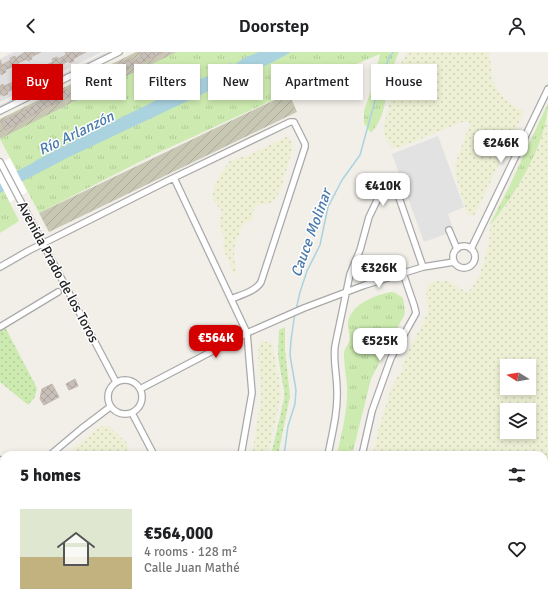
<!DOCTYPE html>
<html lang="en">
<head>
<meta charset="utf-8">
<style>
  :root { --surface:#fff; --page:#f2f2f2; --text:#202124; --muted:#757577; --line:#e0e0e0; --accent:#d40000 }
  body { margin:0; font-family:Signika,sans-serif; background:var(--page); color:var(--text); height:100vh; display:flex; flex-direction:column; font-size:15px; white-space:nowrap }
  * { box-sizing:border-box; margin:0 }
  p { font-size:13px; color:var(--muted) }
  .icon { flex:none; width:22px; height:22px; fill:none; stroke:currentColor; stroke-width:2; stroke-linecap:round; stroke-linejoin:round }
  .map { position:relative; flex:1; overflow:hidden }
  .panel { position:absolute; left:0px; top:399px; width:548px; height:156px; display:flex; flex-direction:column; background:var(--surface); border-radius:12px 12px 0 0; box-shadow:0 2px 6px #0003 }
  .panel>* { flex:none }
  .top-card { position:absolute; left:12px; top:12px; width:524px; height:36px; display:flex; gap:8px }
  .needle { width:26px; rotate:281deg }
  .fabs { position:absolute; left:500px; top:307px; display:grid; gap:8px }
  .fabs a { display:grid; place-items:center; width:36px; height:36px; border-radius:0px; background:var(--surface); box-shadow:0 2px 6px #0003; font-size:20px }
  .price { position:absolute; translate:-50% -34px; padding:0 9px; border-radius:8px; background:#fff; color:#222; font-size:13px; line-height:26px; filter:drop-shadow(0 1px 2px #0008) }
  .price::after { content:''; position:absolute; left:50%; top:24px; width:12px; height:9px; margin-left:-6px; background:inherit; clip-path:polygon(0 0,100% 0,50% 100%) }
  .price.selected { background:var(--accent); color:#fff }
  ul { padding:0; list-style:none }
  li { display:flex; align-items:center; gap:12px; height:100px; padding:0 20px }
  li+li { border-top:1px solid var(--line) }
  li span { display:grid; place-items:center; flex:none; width:112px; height:80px; border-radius:0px; color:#555 }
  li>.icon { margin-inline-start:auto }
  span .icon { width:48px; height:48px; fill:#fffc; stroke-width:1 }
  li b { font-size:17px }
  h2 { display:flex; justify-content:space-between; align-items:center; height:48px; padding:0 20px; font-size:17px }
  .chip { padding:0 14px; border-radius:0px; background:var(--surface); box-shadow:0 2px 6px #0003; font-size:14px; line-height:36px }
  .chip.selected { background:var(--accent); color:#fff }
  header { display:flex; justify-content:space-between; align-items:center; height:52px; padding:0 20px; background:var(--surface); font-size:18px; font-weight:600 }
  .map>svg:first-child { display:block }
  .residential { fill:#e0dfdf }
  .construction { fill:url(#construction-furrows) }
  .farmland { fill:url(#farmland-dots); fill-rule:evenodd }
  .grass { fill:url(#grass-tufts) }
  .garden { fill:url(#garden-dots) }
  .parking { fill:#e2e2e2 }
  .water { fill:#aad3df }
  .pier { fill:#fff }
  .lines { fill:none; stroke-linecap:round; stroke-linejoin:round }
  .stream { stroke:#aad3df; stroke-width:1.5 }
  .building { fill:url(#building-cross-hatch); stroke:#c4b6ab }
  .minor-casing { stroke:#a9a9a9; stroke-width:8 }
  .minor { stroke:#fff; stroke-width:5.5 }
  .labels { text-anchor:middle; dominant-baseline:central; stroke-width:3; stroke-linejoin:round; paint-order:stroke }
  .street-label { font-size:14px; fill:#222; stroke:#fff }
  .water-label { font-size:15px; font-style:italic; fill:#4a7aab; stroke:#fff }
</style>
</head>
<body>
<header><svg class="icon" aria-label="back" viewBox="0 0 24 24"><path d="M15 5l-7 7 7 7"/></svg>Doorstep<svg class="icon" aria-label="person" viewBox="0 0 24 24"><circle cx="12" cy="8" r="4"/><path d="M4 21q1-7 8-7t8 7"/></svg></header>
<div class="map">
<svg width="548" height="555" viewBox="0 0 548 555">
  <defs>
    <pattern id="construction-furrows" width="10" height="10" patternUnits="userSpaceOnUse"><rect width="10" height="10" fill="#c7c7b4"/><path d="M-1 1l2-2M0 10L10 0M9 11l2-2" fill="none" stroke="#abab9a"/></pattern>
    <pattern id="farmland-dots" width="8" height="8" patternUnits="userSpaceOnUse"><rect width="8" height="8" fill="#eef0d5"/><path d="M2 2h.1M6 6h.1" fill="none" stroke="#ccceb7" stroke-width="1.8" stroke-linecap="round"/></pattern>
    <pattern id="grass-tufts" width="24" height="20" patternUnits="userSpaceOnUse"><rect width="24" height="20" fill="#cdebb0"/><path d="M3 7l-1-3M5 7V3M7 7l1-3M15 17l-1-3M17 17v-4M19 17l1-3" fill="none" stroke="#b0c997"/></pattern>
    <pattern id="garden-dots" width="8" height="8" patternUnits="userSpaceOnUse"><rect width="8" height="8" fill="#cdebb0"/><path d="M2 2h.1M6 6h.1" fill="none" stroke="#b0c997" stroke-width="1.8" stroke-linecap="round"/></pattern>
    <pattern id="building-cross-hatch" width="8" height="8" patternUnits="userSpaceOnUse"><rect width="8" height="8" fill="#c7bfb8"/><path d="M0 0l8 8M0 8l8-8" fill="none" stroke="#aba49e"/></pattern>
  </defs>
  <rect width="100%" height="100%" fill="#f2efe9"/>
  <path class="residential" d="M14 0H102L0 50V7Z"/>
  <path class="construction" d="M136 0H178L0 87V67Z
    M289 41 297 60 49 180 39 161Z"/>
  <path class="farmland" d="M407 0H489L493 30 499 40 508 50 524 60 475 162 472 164 467 162 456 124 455 113 470 71 467 69 459 71 398 96 392 95 387 90 383 78 396 21Z
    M548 63V555H367L366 551H544V403H373L378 379 391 337 396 327 402 319 403 312 406 304 428 260 426 240 427 234 428 232 434 229H448L468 241 479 225 489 192 490 177 491 172 504 157 528 114 541 86ZM507 314H529V336H507ZM507 358H529V380H507Z
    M286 85 290 87 293 96 281 136 275 148 268 152H261L256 154 253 159V168L243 172 234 196V206L236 222H234L223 196 224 185 220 176V166L223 160 212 147 215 132 221 121 230 109 251 102Z
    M262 290H269L272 292 280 333 281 344 268 403H252L261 347 258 301 259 292Z
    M104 374H109L126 390 128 393 126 401 131 403H66L99 375Z
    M0 422 4 425V551H142L147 555H0Z"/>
  <path class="grass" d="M177 0H399C396 7 393 14 391 21 385 43 387 63 371 81L364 71V58L372 36 380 2 286 42 149 105 39 161 0 87 81 46Z
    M548 51C548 88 515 144 491 172H490L509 135Z
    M0 131 19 169 0 181Z
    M391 240H394L403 246 405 259 404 264 396 278 371 327 352 403H337C341 384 346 365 347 345 348 331 344 317 344 302 344 296 350 291 350 286 349 279 346 271 350 264 357 250 376 243 391 240Z"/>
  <path class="garden" d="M5 275 37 336 35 345 28 353 0 330V278Z
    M285 275V298L290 344 278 403H271L284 347V339L278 304 279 278Z
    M238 551H294L292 555H238Z"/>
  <path class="parking" d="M106 0H109L110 1 0 56V53Z
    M438 84 464 155 448 162 454 179 424 190 392 102Z"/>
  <path class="water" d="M259 0H291C276 9 259 17 243 23 232 27 220 31 211 38L69 105 0 141V127L31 112 37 108 79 86 149 52 162 45H164L194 29 208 24 230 11 234 13 244 6Z"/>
  <path class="pier" d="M10 106 27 140 10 150 0 131V111Z"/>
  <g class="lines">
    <path class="stream" d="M296 258 300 240 307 219 320 193 328 155 342 128 360 103 384 16 393 0
      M284 403 288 374 295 352 296 338 290 303 291 288 295 261
      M298 555 301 551"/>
  </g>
  <path class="building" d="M24 0H41L31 5 32 7 28 9 27 7 18 11 19 14 15 16 14 14 5 18 6 20 1 23 0 8 2 13 11 8 10 6 15 4 16 6 24 1Z
    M65 0H86L73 7 74 9 70 11 69 9 60 13 61 15 57 17 56 15 47 20 48 22 43 24 42 22 34 26 35 29 30 31 29 29 20 33 21 36 16 38 15 36 7 40 8 42 3 44 2 42 0 43V34L3 32 4 34 13 30 12 28 16 26 17 28 27 23 25 21 30 19 31 21 39 17 38 14 43 12 44 14 53 10 52 7 57 5 58 7 66 3Z
    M145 0H164L44 57 24 68V69L5 78 1 70 67 37 69 40 77 36 76 33 88 27 90 30 98 26 97 23 110 17 111 20 119 16 118 12 131 6 132 10 141 5 140 2Z
    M75 327 78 334 69 338 66 332Z
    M52 332 59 345 44 353 40 347 42 337Z"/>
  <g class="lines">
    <defs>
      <path id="minor" d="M0 59 119 0
        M0 110 116 330
        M174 126 247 281 252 341 241 403
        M449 178 457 197
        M453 205a11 11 0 1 1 22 0a11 11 0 1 1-22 0Z
        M471 197 548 37
        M0 215 28 199 167 129 290 70H294L305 92V95L261 230C256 239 241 243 231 247
        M0 275 58 240
        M108 345a17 17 0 1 1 34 0a17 17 0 1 1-34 0Z
        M140 337 247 281 304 256 365 233 423 215 454 210
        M132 361 154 403
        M50 403 81 377 110 355
        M328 403C332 382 338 360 337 338 337 323 333 309 335 294L350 222 360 198 369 165 385 132 388 131 392 132 396 137 423 215
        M362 403 372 359 387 317 391 306 416 261 414 253 403 221
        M0 408 4 411
        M156 551 161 555
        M230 551 231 555
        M198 555 199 551"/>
    </defs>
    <use href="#minor" class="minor-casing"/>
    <use href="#minor" class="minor"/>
  </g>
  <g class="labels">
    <g class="street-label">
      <text transform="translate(58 220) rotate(62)">Avenida Prado de los Toros</text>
    </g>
    <g class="water-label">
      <text transform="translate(76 81) rotate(-26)">Río Arlanzón</text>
      <text transform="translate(311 181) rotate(-70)">Cauce Molinar</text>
    </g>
  </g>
</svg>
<div class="fabs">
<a><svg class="needle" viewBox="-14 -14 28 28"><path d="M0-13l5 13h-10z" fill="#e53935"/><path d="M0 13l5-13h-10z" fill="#757577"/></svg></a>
<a><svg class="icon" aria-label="layers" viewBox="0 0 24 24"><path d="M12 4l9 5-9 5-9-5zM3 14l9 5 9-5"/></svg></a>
</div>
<b class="price" style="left:501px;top:112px">€246K</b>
<b class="price" style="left:383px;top:155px">€410K</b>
<b class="price" style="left:379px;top:237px">€326K</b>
<b class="price selected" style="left:216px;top:307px">€564K</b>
<b class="price" style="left:380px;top:310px">€525K</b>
<div class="top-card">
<a class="chip selected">Buy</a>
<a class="chip">Rent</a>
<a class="chip">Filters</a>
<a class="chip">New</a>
<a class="chip">Apartment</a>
<a class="chip">House</a>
</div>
<section class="panel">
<h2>5 homes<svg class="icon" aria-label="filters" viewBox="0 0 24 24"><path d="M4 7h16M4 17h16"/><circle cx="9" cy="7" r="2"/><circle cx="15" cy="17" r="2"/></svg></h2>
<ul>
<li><span style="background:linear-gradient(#dfe7d0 60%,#c2b280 0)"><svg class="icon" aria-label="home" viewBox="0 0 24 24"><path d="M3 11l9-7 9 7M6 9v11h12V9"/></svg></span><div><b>€564,000</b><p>4 rooms · 128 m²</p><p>Calle Juan Mathé</p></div><svg class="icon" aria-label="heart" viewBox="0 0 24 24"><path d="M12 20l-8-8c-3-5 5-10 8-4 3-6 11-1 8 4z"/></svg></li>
</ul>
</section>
</div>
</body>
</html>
